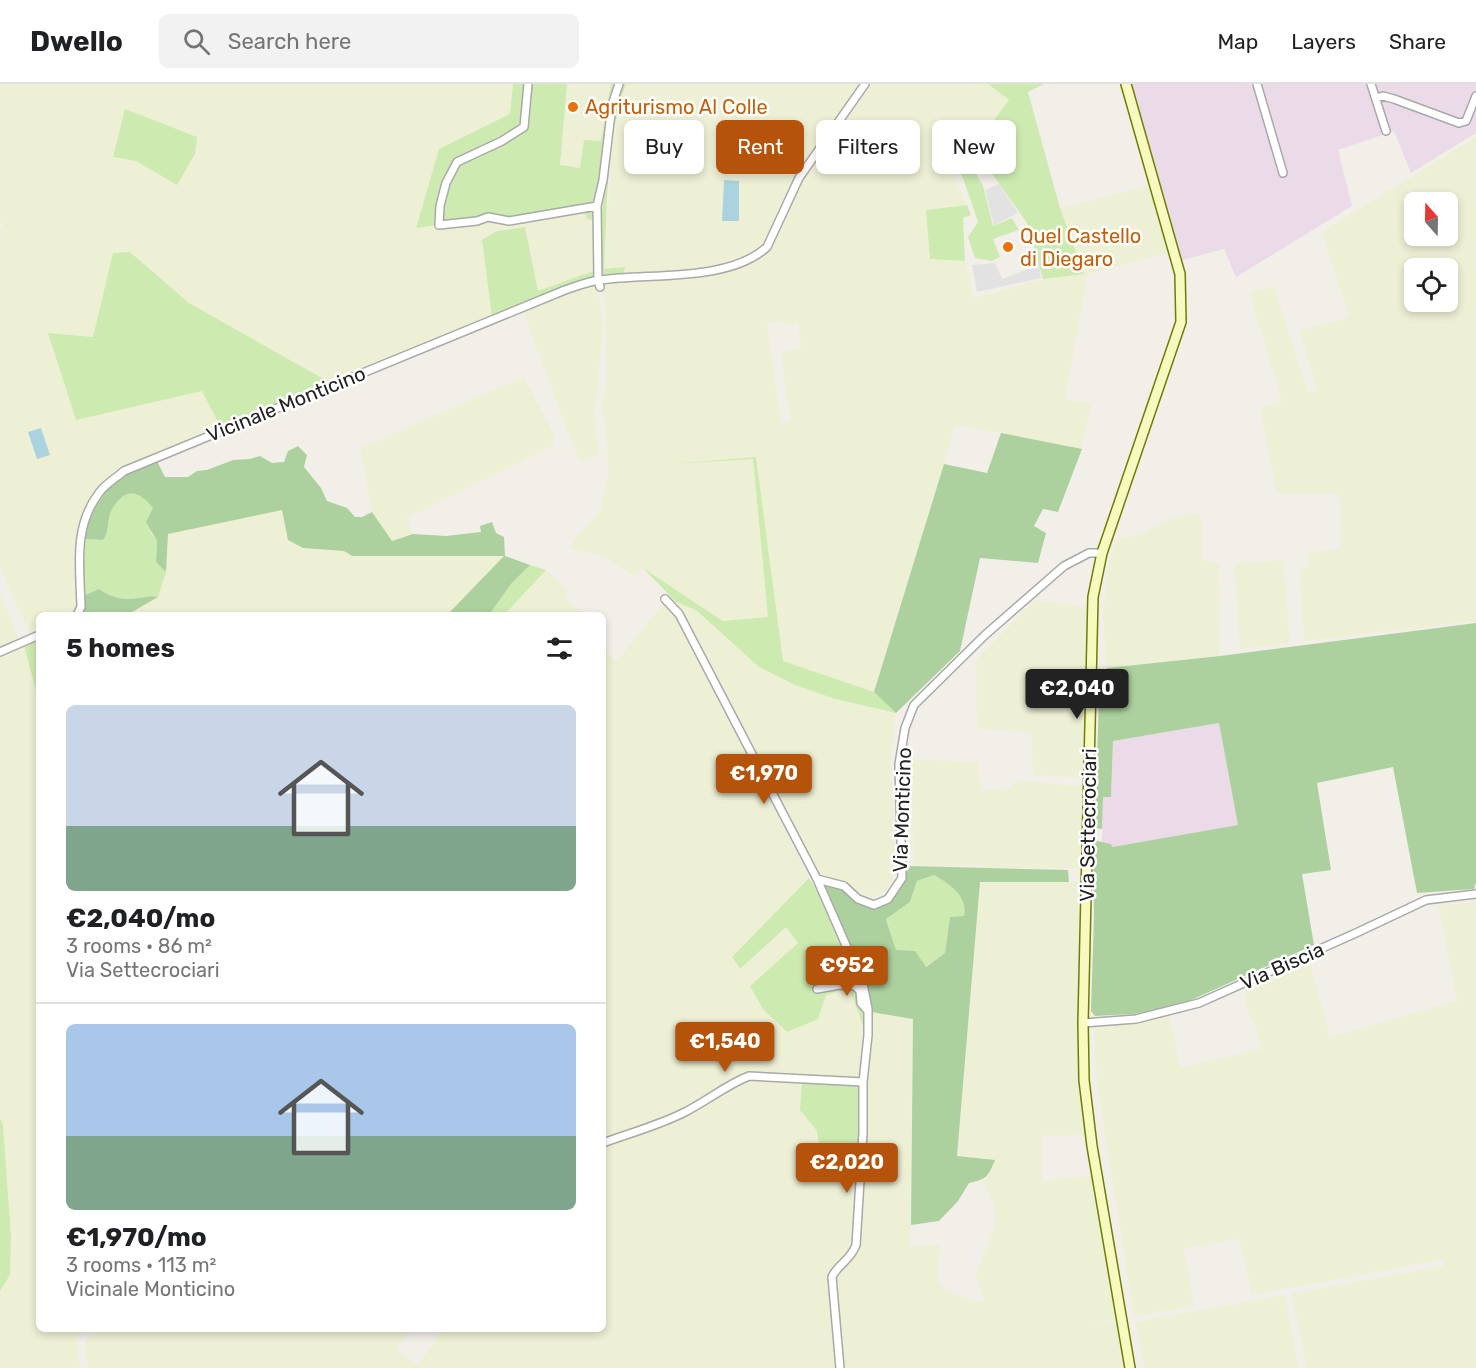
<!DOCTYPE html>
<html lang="en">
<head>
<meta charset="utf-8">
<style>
  :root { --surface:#fff; --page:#f2f2f2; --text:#202124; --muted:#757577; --line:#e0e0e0; --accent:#b45309 }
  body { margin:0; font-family:Rubik,sans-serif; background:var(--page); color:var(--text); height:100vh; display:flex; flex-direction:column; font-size:22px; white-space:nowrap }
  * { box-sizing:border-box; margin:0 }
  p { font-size:20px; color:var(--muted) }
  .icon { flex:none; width:33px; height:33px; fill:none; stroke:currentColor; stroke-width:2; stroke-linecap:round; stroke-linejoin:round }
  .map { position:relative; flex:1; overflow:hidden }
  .sheet { position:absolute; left:36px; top:528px; width:570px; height:720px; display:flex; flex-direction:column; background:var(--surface); border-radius:9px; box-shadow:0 3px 9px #0003 }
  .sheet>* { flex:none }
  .hud { position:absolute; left:624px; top:36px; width:570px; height:54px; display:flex; gap:12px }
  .needle { width:39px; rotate:340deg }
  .fabs { position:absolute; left:1404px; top:108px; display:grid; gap:12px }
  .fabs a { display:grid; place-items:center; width:54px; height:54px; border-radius:9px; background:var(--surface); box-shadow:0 3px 9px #0003; font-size:30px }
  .price { position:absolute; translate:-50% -51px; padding:0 14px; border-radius:6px; background:var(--accent); color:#fff; font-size:20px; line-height:39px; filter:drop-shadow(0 2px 3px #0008) }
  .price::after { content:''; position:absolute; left:50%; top:36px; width:18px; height:14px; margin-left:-9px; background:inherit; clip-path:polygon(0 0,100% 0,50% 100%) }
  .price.selected { background:#222; color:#fff }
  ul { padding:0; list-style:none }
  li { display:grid; align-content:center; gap:12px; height:318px; padding:0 30px }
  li+li { border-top:2px solid var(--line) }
  li span { display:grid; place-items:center; height:186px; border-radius:9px; color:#555 }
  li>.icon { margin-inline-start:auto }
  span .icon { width:108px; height:108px; fill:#fffc; stroke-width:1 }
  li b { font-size:26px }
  h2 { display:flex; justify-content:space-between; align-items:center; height:72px; padding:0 30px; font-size:26px }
  .pill { padding:0 21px; border-radius:9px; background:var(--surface); box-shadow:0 3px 9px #0003; font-size:21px; line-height:54px }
  .pill.selected { background:var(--accent); color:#fff }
  header { display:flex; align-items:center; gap:36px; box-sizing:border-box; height:84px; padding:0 30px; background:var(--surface); border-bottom:2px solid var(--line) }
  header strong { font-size:28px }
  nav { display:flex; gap:33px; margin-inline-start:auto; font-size:21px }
  .search { width:420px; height:54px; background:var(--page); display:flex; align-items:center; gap:15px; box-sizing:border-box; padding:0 21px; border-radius:9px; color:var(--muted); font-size:22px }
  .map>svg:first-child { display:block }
  .industrial { fill:#ebdbe8 }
  .farmland { fill:#eef0d5; fill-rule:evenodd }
  .grass { fill:#cdebb0 }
  .forest { fill:#add19e; fill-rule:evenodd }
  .parking { fill:#e2e2e2 }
  .water { fill:#aad3df }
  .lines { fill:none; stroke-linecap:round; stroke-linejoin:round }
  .minor-casing { stroke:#a9a9a9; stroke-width:10 }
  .secondary-casing { stroke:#707d05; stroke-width:12 }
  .minor { stroke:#fff; stroke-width:7 }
  .secondary { stroke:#f7fabf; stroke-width:9 }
  .food-dot { fill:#e8710a; stroke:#fff; stroke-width:2 }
  .labels { text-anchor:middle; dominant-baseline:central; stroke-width:5; stroke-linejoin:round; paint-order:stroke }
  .food-label { font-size:20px; fill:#c56008; stroke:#fff; text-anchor:start }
  .street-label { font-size:20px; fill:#222; stroke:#fff }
</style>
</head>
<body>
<header>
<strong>Dwello</strong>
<div class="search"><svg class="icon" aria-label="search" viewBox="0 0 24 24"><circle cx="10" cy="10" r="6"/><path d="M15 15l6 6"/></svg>Search here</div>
<nav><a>Map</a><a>Layers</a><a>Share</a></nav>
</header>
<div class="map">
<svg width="1476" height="1284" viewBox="0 0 1476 1284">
  <rect width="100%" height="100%" fill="#f2efe9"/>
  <path class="industrial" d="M1132 0H1476V49L1411 89 1394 47 1338 66 1352 122 1236 193 1224 165 1182 176Z
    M1219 639 1238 741 1111 763V760L1102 758 1103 712 1111 713 1113 657Z"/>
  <path class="farmland" d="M0 0H513L510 30 439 65 416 144 475 135 489 129 507 134 559 125 584 126 592 136 596 186 538 207 525 143 482 156 492 233 329 298 189 219 130 168 93 253 48 249 203 307 221 344 123 385 98 407 81 437 77 459 79 523 74 531H39V548L30 551 0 483V143L5 144 0 139ZM195 70 177 101 136 77Z
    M567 0H611L601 57 580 84 560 82Z
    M626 0H988L1009 16 975 61 963 62 948 79 967 121 926 126 930 175 965 177 973 212 979 213 1043 195 1084 190 1060 124 1150 101 1170 169 1088 190 1065 315 1091 320 1082 365 956 341 874 608 783 577 756 373 709 377 753 375 768 533 723 537 643 484 636 493 603 472 570 465 576 453 600 428 608 390 607 360 602 320 606 297V240L602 198 731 186 758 175 767 168 762 160 749 170 705 185 624 189 625 184 604 185 611 74 618 21ZM782 236 783 241 798 239 801 265 781 268 790 338 781 339 767 239Z
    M1476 53V537L1304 557 1299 484H1308L1307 469 1341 465 1339 410H1277L1260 324 1282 318 1249 208 1274 202 1308 308 1317 307 1300 247 1349 233 1322 148ZM1448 118V152H1414V118ZM1448 184V218H1414V184Z
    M597 198 603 241 595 331 598 372 583 377 578 375 522 225Z
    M524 293 554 350 553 362 407 434 413 450 392 457 372 428 360 364Z
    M282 425 288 456 303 464 344 467 352 472H505L447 531H128L158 513 166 488 167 450Z
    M1196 429 1201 432 1203 476 1219 479 1220 572 1107 584 1103 534 1105 511 1108 482 1118 453 1126 454 1135 452 1173 434Z
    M1283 476 1290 559 1240 565 1234 480Z
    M546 486 568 506 564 512 584 531H504Z
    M0 510 19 555 0 563Z
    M1035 516 1087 523 1083 694 1033 691 1031 649 977 644 976 576Z
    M676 518 696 526 759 583 795 601 835 615 896 629 891 676 896 783 892 798 885 809 870 814 843 798 814 792 735 628Z
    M663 520 678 531 809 794 732 873 740 885 786 842 798 859 750 902 818 935 826 911 849 904 865 947 862 996 802 997 800 1026 817 1047 861 1067 859 1158 866 1061V996L871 928 913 935 910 1163 940 1161 937 1193 944 1205 960 1212 979 1218H984L976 1190 995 1142V1124L983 1096 989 1091 994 1076 957 1072 980 798H1079L1080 1019 1085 1051 1043 1052 1042 1097 1094 1091 1119 1235 1092 1240 1118 1238 1125 1284H88L85 1265 86 1257 94 1245H411L396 1265 418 1281 443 1245H603V566L617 577Z
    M24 562 39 618V1245H83L76 1255 80 1284H0V1207L10 1191 3 1041 0 1034V572Z
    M910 675 978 678 981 707 1012 704 1015 696 1084 703 1083 784H983L982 781 914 782Z
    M1476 818V1284H1307L1291 1210 1444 1182 1443 1175 1252 1211 1239 1155 1184 1164 1194 1222 1134 1232 1097 1000 1094 942 1170 932 1180 984 1261 965 1255 940 1250 935 1244 908 1310 878 1330 953 1457 917 1438 821Z
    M1285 1211 1299 1284H1144L1136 1238Z"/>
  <path class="grass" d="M513 0H567L560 81 580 84 584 56 601 57 611 0H626C605 57 608 124 604 185L625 183 624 189 592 193 492 233 482 156 497 147 525 143 538 207 596 186 597 182 592 136 587 135 584 126 559 125 506 134 489 129 475 135 416 144 439 65 510 30Z
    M988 0H1044L1028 8 1060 124 1084 190 1043 195 1027 139 981 74 963 62 975 61 1009 16Z
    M125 25 197 53 195 70 177 101 136 77 113 73Z
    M956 69 971 80 983 102 993 142 1012 134 1019 146 993 155 1000 173 992 177 975 174 968 153 978 138 963 94 952 74Z
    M967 121 971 131 963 134 965 177 930 175 926 126Z
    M130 168 189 219 329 298 221 344 202 307 76 336 48 249 93 253 113 169Z
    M756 373 783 577 874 608 896 629 835 615 795 601 759 583 696 526 676 518 643 484 723 537 768 533 753 375 670 380Z
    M132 409 145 414 153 424 151 449 157 457 156 478 166 488 158 513C150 511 146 513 138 514 123 517 111 513 99 505L85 511 83 482 84 455 103 456C111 444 106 444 109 432 111 423 118 417 123 410Z
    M530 481 546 486 504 531H489L511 500Z
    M39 556V618L24 562Z
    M934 791C949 800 968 811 964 832L950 834 945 869 925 883 896 866 886 834 910 818 917 797Z
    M809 794C821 811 829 829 837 848 852 884 861 908 865 947L849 904 826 911 818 935 787 948 763 925 750 902 798 859 786 843 740 885 732 873Z
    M862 996 861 1067 821 1072 817 1047 800 1026 802 997Z
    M0 1034 3 1041 11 1153 10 1191 0 1207Z"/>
  <path class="forest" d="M1001 349 1082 365 1058 428 1043 425 1034 442 1046 449 1038 479 980 474 960 567 896 629 874 608 944 380 987 389Z
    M298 362 307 371 304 383 321 404 327 417 347 424 355 433H362L372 428 392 457 413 450 446 452 481 448 480 442 492 438 496 449 504 453 505 472 530 481 511 500 489 531H447L504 472H352L344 467 303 464 288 456 282 426 168 450 166 488 156 478 157 457 146 438 153 424C144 412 130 402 118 417 114 421 110 427 109 434 107 444 109 447 103 456L84 455C90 429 103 404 127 390 136 385 147 382 157 377L165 393H188L197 387 207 386 233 376 250 375 260 372 272 379 284 378 288 367Z
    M99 505C111 513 123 517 138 514 146 513 150 511 158 513L127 531H82L85 511Z
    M1476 539V799L1474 805 1417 809 1393 683 1317 699 1331 786 1302 790 1314 861 1178 922 1134 930 1095 932 1091 927 1094 832 1093 756 1111 760 1112 763 1238 741 1219 639 1113 657 1111 713H1103L1102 745 1095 744 1099 611 1107 584 1220 572Z
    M909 782 1068 786 1069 798H980L957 1072 995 1076C988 1093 987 1095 969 1099L958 1117 939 1137 911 1141 913 935 871 928 856 874 820 799 842 804 853 814 872 824 891 818 903 798ZM934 791C949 800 968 811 964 832L950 833 945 869 926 883 915 867 896 866 886 835 910 818 917 797Z"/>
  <path class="parking" d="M999 100 1018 129 994 141 985 106Z
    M995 179 1002 195 1039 181 1041 194 977 208 972 181Z"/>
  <path class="water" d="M724 96 739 97V137H722Z
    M41 344 50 371 37 375 28 348Z"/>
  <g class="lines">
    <defs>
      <path id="minor" d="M528 0 524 43 502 57 457 78 446 99 440 122 439 141 477 137 488 133 509 137 597 122
        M1257 0 1283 89
        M1371 0 1386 47
        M1376 14 1383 12 1394 15 1459 39 1466 37 1476 12
        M600 203 598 196 597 122 603 96 612 21 619 0
        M665 515 679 530 817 795 863 900 868 925V951L863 998V1049L856 1161C851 1176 837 1181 832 1193L840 1284
        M77 531 81 523C80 483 73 443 99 409 105 400 116 394 124 387L565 206C577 202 589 197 601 196 650 189 729 198 767 163L799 94 865 0
        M0 568 39 551
        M817 795 844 802 858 815 874 821 888 815 902 794 899 680 905 644 914 621 985 551 1064 482 1089 469H1102
        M817 905 839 901 855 902 860 907 861 919 867 926
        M1083 939 1136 935 1199 919 1356 849 1426 816 1476 810
        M603 1059C630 1049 660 1041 685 1028 707 1017 726 1001 749 992L863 998"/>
      <path id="secondary" d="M1126 0 1180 190 1181 238 1102 469 1093 513 1083 939 1084 996 1092 1062 1130 1284"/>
    </defs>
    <use href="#minor" class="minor-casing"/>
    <use href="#secondary" class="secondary-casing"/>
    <use href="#minor" class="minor"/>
    <use href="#secondary" class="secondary"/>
  </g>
  <g class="food-dot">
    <circle cx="573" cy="23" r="6"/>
    <circle cx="1008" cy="163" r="6"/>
  </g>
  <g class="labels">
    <g class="food-label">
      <text x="585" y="23">Agriturismo Al Colle</text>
      <text x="1020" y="152">Quel Castello<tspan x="1020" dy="23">di Diegaro</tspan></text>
    </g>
    <g class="street-label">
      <text transform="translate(286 320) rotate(-22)">Vicinale Monticino</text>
      <text transform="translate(902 726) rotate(-88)">Via Monticino</text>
      <text transform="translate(1088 741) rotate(-89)">Via Settecrociari</text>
      <text transform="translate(1282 882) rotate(-24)">Via Biscia</text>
    </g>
  </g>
</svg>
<div class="fabs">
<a><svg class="needle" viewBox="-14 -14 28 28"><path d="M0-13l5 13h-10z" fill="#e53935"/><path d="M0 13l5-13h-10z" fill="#757577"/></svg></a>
<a><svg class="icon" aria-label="locate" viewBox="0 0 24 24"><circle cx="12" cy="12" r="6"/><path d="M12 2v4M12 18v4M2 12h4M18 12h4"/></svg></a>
</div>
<b class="price selected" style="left:1077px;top:636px">€2,040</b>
<b class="price" style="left:764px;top:721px">€1,970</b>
<b class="price" style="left:847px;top:913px">€952</b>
<b class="price" style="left:725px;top:989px">€1,540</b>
<b class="price" style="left:847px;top:1110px">€2,020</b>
<div class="hud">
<a class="pill">Buy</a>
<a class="pill selected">Rent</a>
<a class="pill">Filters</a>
<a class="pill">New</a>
</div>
<section class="sheet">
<h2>5 homes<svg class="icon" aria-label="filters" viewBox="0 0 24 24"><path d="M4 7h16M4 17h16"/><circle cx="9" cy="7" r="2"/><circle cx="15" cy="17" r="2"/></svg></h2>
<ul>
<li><span style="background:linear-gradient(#c9d6e8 65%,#7fa58c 0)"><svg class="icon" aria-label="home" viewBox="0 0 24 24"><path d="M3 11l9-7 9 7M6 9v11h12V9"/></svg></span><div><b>€2,040/mo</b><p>3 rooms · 86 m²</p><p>Via Settecrociari</p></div></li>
<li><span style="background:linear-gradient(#a9c7e8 60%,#7fa58c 0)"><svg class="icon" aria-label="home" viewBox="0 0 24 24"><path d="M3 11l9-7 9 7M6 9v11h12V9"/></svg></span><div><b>€1,970/mo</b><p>3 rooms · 113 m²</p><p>Vicinale Monticino</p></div></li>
</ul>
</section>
</div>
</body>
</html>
